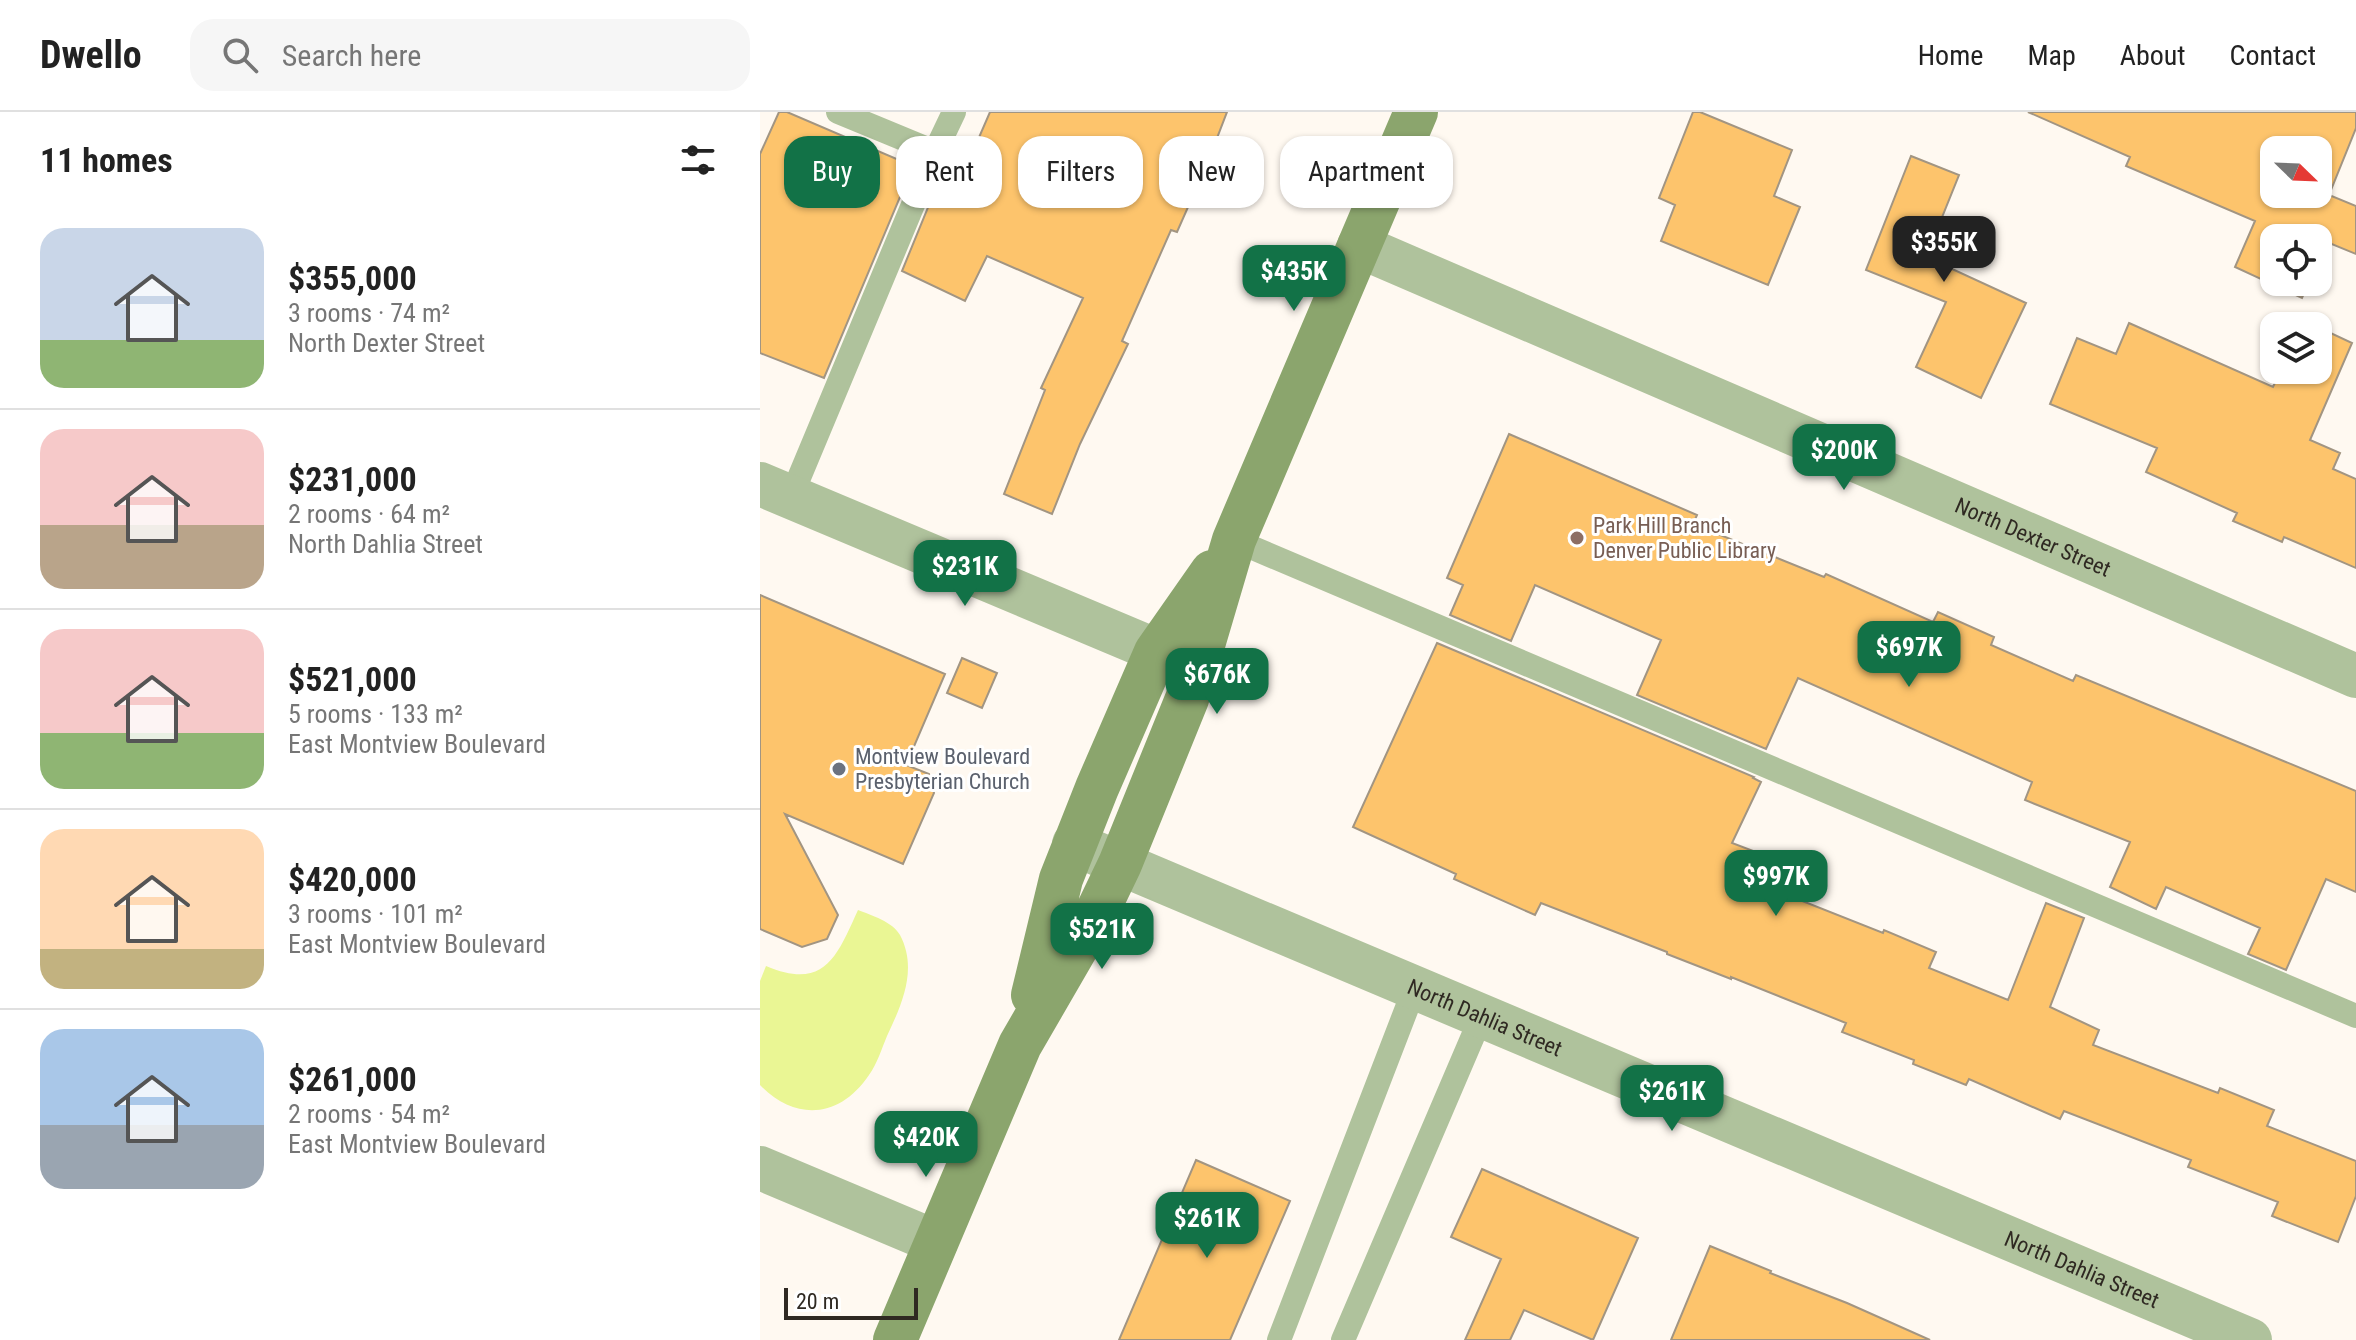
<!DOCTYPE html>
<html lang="en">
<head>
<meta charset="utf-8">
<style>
  :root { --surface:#fff; --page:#f6f6f6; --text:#222; --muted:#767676; --line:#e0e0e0; --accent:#127247 }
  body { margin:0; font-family:"Roboto Condensed",sans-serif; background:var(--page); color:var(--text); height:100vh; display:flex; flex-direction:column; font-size:30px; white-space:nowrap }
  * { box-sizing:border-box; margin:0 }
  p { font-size:26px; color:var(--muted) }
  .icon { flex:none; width:44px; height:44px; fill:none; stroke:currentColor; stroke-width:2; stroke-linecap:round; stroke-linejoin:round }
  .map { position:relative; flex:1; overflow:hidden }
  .drawer { display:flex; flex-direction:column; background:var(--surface); width:760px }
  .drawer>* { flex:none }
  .banner { position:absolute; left:24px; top:24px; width:760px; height:72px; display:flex; gap:16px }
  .needle { width:52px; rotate:113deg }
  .controls { position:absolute; left:1500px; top:24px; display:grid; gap:16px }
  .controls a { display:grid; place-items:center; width:72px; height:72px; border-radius:16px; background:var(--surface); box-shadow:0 2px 6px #0004; font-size:40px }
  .scale { position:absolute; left:24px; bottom:20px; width:134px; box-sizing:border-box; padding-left:8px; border:4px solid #2f2922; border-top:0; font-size:22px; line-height:28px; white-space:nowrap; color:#2f2922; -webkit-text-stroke:6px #fff; paint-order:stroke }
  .price { position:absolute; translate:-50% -68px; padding:0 18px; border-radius:16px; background:var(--accent); color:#fff; font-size:26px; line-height:52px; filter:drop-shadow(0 2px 4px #0008) }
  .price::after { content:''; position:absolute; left:50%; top:48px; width:24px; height:18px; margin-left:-12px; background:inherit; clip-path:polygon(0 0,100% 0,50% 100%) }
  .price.active { background:#222; color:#fff }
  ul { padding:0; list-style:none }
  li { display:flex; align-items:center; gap:24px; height:200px; padding:0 40px }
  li+li { border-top:2px solid var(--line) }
  li span { display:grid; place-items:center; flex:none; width:224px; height:160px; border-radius:24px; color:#555 }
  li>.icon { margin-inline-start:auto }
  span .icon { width:96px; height:96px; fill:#fffc; stroke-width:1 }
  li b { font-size:34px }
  h2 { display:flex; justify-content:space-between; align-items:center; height:96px; padding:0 40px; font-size:34px }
  .tag { padding:0 28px; border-radius:24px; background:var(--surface); box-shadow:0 2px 6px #0004; font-size:28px; line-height:72px }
  .tag.active { background:var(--accent); color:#fff }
  header { display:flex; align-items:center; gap:48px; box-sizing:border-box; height:112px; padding:0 40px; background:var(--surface); border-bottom:2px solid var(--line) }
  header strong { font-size:38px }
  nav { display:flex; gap:44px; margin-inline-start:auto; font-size:28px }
  .search { width:560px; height:72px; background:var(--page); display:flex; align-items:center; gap:20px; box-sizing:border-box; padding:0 28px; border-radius:24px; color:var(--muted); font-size:30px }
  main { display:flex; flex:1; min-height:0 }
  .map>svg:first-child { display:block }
  .green { fill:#eaf694 }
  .building { fill:#fdc46c; stroke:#a29582; stroke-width:2; fill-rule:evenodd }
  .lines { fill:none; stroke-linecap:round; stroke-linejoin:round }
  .lane { stroke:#afc29c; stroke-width:24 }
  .street { stroke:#afc29c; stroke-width:44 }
  .secondary { stroke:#8ba56d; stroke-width:44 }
  .education-dot { fill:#8d6e63; stroke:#fff; stroke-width:3 }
  .worship-dot { fill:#6b7280; stroke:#fff; stroke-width:3 }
  .labels { text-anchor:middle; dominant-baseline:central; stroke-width:6; stroke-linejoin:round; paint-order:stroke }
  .education-label { font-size:22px; fill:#785e54; stroke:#fff; text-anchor:start }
  .street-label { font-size:22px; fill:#2f2922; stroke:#fff }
  .worship-label { font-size:22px; fill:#5b616d; stroke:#fff; text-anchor:start }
</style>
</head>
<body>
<header>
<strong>Dwello</strong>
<div class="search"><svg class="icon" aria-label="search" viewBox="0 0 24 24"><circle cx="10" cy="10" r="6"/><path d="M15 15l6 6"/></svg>Search here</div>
<nav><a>Home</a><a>Map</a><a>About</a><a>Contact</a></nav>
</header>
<main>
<section class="drawer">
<h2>11 homes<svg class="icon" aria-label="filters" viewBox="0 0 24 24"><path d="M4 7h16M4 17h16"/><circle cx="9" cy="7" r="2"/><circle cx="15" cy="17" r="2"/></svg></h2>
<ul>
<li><span style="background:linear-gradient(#c9d6e8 70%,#8fb573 0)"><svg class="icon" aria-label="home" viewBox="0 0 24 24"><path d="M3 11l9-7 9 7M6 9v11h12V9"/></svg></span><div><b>$355,000</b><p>3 rooms · 74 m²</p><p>North Dexter Street</p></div></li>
<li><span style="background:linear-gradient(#f6c9c9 60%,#b9a48a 0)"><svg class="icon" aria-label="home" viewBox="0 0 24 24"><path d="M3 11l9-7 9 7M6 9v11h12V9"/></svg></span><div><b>$231,000</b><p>2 rooms · 64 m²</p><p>North Dahlia Street</p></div></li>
<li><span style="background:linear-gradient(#f6c9c9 65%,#8fb573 0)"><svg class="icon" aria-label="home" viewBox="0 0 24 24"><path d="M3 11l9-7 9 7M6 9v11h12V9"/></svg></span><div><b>$521,000</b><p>5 rooms · 133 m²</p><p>East Montview Boulevard</p></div></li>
<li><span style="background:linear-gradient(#ffd9b3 75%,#c2b280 0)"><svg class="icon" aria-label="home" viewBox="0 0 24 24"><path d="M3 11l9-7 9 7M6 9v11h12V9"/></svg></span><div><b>$420,000</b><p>3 rooms · 101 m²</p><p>East Montview Boulevard</p></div></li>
<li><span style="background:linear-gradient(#a9c7e8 60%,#9aa5b1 0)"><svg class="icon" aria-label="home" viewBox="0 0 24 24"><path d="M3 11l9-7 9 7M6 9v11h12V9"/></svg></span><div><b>$261,000</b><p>2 rooms · 54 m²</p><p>East Montview Boulevard</p></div></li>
</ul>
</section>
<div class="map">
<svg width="1596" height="1228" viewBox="0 0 1596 1228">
  <rect width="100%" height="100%" fill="#fff9f1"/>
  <path class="green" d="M98 798C111 803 133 810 140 823 158 857 142 892 127 924 122 936 117 952 109 963 80 1006 36 1010 0 973V869L6 854C65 879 77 844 98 798Z"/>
  <path class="building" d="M19 0H27L153 54 64 266 0 241V42Z
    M230 0H467L447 52 417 120 411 118 362 229 368 232 320 332 292 402 244 382 285 278 281 276 323 186 227 144 205 189 142 159 180 66 198 74Z
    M933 0H940L1032 38 1014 84 1040 95 1008 173 901 129 915 93 899 86Z
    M1268 0H1596V16L1569 83 1596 94V142L1567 130 1558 150V126H1514V170H1549L1542 186 1475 155 1495 109 1366 54 1370 45ZM1514 38H1558V82H1514Z
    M1151 44 1199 63 1166 145 1266 191 1221 286 1156 255 1186 190 1106 158Z
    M1369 211 1513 275 1521 258H1558V215L1592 231 1550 328 1580 341 1573 357 1596 367V456L1524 425 1522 430 1473 409 1477 401 1386 360 1397 336 1290 292 1317 226 1356 242Z
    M749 322 937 403 933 412 1064 465 1066 462 1173 510 1178 500 1234 525 1231 533 1313 569 1316 563 1596 679V780L1566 767 1526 858 1488 842 1500 816 1406 775 1396 797 1350 775 1370 730 1265 688 1272 670 1038 566 1006 637 877 583 901 528 775 473 751 529 690 503 703 473 687 466Z
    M0 483 185 562 146 653 169 662 174 681 143 752 25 702 78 803 67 827 42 835 0 817Z
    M677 531 994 665 993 666 1001 670 972 731 1017 748 1007 775 1123 821 1124 818 1176 840 1169 856 1248 888 1286 791 1324 806 1290 895 1339 918 1333 933 1458 981 1460 976 1514 998 1507 1014 1596 1049V1084L1578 1130 1512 1104 1518 1090 1428 1055 1431 1048 1304 999 1300 1007 1209 967 1206 973 1153 952 1154 948 1082 920 1086 911 971 865V867L907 842V840L781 791 775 803 694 767 696 762 593 715Z
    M202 546 237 561 222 596 187 581Z
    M436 1048 530 1089 470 1228H359Z
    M722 1057 878 1126 833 1228 764 1198 750 1228H705L741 1147 691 1125Z
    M950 1134 1011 1159 1010 1161 1087 1191 1170 1228H911Z"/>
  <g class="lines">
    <path class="lane" d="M78 0 175 40
      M31 385 175 40 194 0
      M474 428 1596 904
      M519 1228 655 875
      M583 1228 722 903"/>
    <g class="street">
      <path id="s1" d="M599 134 1596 564"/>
      <path d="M0 372 433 554"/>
      <path id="s2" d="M314 732 1490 1228"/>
      <path d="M0 1056 176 1130"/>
    </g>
    <path class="secondary" d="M273 883 301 767 337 676 396 540 452 460
      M135 1228 260 933 337 800 360 752 427 587 474 428 656 0"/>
  </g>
  <circle class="education-dot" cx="817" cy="426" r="8"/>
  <circle class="worship-dot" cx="79" cy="657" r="8"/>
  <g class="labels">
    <g class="education-label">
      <text x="833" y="413">Park Hill Branch<tspan x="833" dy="25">Denver Public Library</tspan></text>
    </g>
    <g class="street-label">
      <text stroke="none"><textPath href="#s1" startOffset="734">North Dexter Street</textPath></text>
      <text stroke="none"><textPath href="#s2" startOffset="446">North Dahlia Street</textPath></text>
      <text stroke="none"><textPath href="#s2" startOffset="1094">North Dahlia Street</textPath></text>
    </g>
    <g class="worship-label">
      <text x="95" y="644">Montview Boulevard<tspan x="95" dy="25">Presbyterian Church</tspan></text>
    </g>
  </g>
</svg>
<div class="controls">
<a><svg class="needle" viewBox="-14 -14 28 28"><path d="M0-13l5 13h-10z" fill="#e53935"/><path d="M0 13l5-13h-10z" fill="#767676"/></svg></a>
<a><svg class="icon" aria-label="locate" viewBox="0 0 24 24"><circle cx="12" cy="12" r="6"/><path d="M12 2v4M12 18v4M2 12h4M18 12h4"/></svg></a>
<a><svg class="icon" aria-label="layers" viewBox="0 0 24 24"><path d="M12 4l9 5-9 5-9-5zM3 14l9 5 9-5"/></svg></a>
</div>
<div class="scale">20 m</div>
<b class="price active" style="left:1184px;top:172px">$355K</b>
<b class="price" style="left:534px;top:201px">$435K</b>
<b class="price" style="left:1084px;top:380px">$200K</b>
<b class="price" style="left:205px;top:496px">$231K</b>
<b class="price" style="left:1149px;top:577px">$697K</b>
<b class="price" style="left:457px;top:604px">$676K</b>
<b class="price" style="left:1016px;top:806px">$997K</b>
<b class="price" style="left:342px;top:859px">$521K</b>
<b class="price" style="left:912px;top:1021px">$261K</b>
<b class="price" style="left:166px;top:1067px">$420K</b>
<b class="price" style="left:447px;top:1148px">$261K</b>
<div class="banner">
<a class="tag active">Buy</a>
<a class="tag">Rent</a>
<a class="tag">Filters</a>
<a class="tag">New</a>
<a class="tag">Apartment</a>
</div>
</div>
</main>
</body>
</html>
